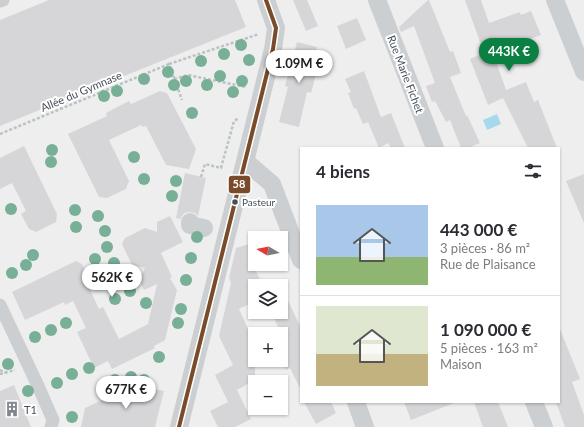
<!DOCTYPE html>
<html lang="fr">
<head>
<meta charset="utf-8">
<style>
  :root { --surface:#fff; --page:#f7f7f7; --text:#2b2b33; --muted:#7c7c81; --line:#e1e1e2; --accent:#0b8043 }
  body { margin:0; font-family:Lato,sans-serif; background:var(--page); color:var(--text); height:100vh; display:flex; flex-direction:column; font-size:15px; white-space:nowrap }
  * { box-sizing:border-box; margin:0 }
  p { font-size:13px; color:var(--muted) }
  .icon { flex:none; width:22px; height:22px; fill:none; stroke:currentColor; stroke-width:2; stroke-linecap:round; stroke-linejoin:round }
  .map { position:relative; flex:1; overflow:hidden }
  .side { position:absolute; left:300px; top:147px; width:260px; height:256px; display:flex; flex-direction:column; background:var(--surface); border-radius:0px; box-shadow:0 1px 3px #0004 }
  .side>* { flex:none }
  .needle { width:26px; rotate:280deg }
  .fabs { position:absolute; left:248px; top:231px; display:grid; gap:8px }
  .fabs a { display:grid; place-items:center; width:40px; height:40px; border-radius:0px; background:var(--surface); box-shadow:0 1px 3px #0004; font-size:20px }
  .price { position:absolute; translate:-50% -34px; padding:0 9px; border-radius:14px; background:#fff; color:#222; font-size:13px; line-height:26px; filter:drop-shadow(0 1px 2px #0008) }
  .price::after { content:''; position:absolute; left:50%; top:24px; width:12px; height:9px; margin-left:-6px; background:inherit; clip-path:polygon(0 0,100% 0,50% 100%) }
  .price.current { background:var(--accent); color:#fff }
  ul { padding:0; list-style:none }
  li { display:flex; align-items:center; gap:12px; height:100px; padding:0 16px }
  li+li { border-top:1px solid var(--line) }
  li span { display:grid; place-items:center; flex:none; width:112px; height:80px; border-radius:0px; color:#555 }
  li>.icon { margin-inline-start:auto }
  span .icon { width:48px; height:48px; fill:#fffc; stroke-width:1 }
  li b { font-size:17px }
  h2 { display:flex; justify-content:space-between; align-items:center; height:48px; padding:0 16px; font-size:17px }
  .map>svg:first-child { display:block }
  .water { fill:#a6d9ed }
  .building { fill:#d6d6d8 }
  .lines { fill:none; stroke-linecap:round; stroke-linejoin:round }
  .path { stroke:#b8c4c2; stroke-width:2.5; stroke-dasharray:3 2; stroke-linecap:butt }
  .pedestrian { stroke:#cccfd2; stroke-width:13 }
  .minor { stroke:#cccfd2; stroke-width:18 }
  .bus-1-casing { stroke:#fff; stroke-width:7 }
  .bus-1 { stroke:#7a4b2a; stroke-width:4 }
  .tree { fill:#78af97 }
  .bus-dot { fill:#454f5b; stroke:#fff; stroke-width:1.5 }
  .labels { text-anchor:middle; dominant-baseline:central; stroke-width:4; stroke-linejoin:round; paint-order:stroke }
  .bus-label { font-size:10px; fill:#454f5b; stroke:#fff; text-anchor:start }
  .street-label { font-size:11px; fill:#454f5b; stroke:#fff }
  .poi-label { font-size:11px; fill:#454f5b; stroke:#fff; text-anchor:start }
  .line-badge { stroke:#fff; stroke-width:1.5 }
  .badge-label { font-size:11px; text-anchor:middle; font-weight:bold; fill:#fff }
</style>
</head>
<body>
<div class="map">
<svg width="584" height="427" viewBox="0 0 584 427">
  <rect width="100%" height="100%" fill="#efeeee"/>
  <path class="water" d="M497 114 501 124 487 130 483 120Z"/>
  <path class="building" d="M49 0H235L246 27 0 126V20Z
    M293 0H307L318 26 306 31Z
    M428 0H429L450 52 453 51 461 73 450 77 466 116 467 115 480 143 468 148H461L450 120 446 122 435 101 432 102 426 86 435 83 414 26 401 32 399 27Z
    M465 0H481L489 23 520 12 521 15 531 11 541 35 493 53 506 90 526 82 534 102 538 100 557 148H528L503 98 488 105 470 59 484 53Z
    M357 18 366 40 346 49 337 26Z
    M297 42 317 47 311 69 317 71 311 93 307 92 299 127 279 122 288 87 285 86Z
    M364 71 381 117 391 113 405 148H391L388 143 379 148 368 122 363 124 356 108 354 109 348 93 351 92 345 79Z
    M160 91 167 93 196 149 189 169 166 165 146 126 143 127 141 125 109 140 129 181 126 189 107 198 99 197 68 134 107 116 106 113 129 101 131 104Z
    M24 146 57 214 56 222 36 232 29 229 21 214 26 211 12 183 0 189V158Z
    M185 173 206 178 198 216 195 213 190 212 184 213 180 219 176 218Z
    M584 174V223L566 181Z
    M170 216 183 242 161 253 172 277 170 278 177 290 165 340 154 346 155 348 112 369 108 361 94 368 77 332 86 328 73 301 65 305 64 302 25 320 12 292 76 261 82 264 91 283 88 285 99 309 103 307 119 339 148 324 157 284 144 290 139 280 145 268 132 265 122 244 125 238 145 228 157 232V222Z
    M255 242 254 267 263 286H255V301L239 309 255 344V380L237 390 251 419 235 427H218L210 411 228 402 215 375 233 365 219 336 231 283 229 278 236 248Z
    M281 286 301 328V390L290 368 286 370 281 359V333L271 312H281Z
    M559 329H560L580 379 572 382 584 415V427H565L556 402H559Z
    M14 385 31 427H0V391Z
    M139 386 164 391 155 427H81L85 408 124 390 138 392Z
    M304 402H331L336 413 316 424Z
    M404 402H454V403L411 420Z
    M474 402H498L508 427H483Z"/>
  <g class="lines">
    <path class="path" d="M169 64 259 34
      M174 79 188 75 246 87
      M0 134 169 64 182 100
      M201 177 205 164 221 168 234 121 239 118
      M0 370 6 373
      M0 374 15 370"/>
    <path class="pedestrian" d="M0 1 3 0
      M0 305 39 388 53 420 51 427"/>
    <path class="minor" d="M377 0 435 148
      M555 0 584 72
      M245 161 272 184 301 260
      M190 222V225L204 228
      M356 402 365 427
      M534 402 544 427
      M179 427 273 49 276 28 266 0"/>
    <defs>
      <path id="bus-1" d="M179 427 273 49 276 28 266 0"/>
    </defs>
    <use href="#bus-1" class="bus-1-casing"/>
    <use href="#bus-1" class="bus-1"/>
  </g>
  <g class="tree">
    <circle cx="241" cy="45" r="6"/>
    <circle cx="224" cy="54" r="6"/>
    <circle cx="249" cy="60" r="6"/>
    <circle cx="201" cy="61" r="6"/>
    <circle cx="168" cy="72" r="6"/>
    <circle cx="220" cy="76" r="6"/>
    <circle cx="144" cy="79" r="6"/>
    <circle cx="186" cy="81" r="6"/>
    <circle cx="242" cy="81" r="6"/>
    <circle cx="174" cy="85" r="6"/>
    <circle cx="207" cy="85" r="6"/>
    <circle cx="117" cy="91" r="6"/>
    <circle cx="233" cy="92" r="6"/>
    <circle cx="104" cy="96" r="6"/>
    <circle cx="192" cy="113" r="6"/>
    <circle cx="52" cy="150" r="6"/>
    <circle cx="134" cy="157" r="6"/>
    <circle cx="51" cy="162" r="6"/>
    <circle cx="144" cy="179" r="6"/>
    <circle cx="176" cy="181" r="6"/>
    <circle cx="172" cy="196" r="6"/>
    <circle cx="11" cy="209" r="6"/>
    <circle cx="75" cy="210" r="6"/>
    <circle cx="98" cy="216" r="6"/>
    <circle cx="76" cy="227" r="6"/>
    <circle cx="105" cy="231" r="6"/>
    <circle cx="197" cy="237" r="6"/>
    <circle cx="107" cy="247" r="6"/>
    <circle cx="33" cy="255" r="6"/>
    <circle cx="191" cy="258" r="6"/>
    <circle cx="95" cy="259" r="6"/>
    <circle cx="114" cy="263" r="6"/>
    <circle cx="26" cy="265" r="6"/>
    <circle cx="12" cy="273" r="6"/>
    <circle cx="124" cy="279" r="6"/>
    <circle cx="186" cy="280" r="6"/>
    <circle cx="105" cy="281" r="6"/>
    <circle cx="130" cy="291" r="6"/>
    <circle cx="115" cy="299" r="6"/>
    <circle cx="146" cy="303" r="6"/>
    <circle cx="181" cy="309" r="6"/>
    <circle cx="66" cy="323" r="6"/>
    <circle cx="178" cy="323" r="6"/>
    <circle cx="51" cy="330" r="6"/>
    <circle cx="35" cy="337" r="6"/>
    <circle cx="159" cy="357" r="6"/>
    <circle cx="8" cy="364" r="6"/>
    <circle cx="89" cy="368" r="6"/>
    <circle cx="72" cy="374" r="6"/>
    <circle cx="131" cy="377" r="6"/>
    <circle cx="115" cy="380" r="6"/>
    <circle cx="144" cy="380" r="6"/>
    <circle cx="57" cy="383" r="6"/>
    <circle cx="28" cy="391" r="6"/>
    <circle cx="72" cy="417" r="6"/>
  </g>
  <defs>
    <symbol id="building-bare" viewBox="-9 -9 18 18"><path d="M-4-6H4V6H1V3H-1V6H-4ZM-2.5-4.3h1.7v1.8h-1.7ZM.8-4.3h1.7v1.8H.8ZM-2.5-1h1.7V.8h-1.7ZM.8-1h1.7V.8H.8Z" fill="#80878e" stroke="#fff" stroke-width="2.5" paint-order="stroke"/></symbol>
  </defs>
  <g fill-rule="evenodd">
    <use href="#building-bare" x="1" y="398" width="22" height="22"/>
  </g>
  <circle class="bus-dot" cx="235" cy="202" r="3.5"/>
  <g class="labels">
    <g class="bus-label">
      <text x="242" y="202">Pasteur</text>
    </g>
    <g class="street-label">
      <text transform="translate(406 74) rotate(69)">Rue Marie Fichet</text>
      <text transform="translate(81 91) rotate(-23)">Allée du Gymnase</text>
    </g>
    <g class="poi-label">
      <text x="24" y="409">T1</text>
    </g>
  </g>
  <rect class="line-badge" x="228" y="175" width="23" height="19" rx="4" fill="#7a4b2a"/>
  <g class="badge-label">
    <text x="239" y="188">58</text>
  </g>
</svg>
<div class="fabs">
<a><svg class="needle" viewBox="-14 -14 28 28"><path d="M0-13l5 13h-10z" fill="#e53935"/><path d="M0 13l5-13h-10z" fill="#7c7c81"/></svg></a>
<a><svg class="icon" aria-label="layers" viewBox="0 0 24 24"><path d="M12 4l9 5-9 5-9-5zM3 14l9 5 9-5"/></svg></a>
<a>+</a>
<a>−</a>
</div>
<b class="price current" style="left:509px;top:72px">443K €</b>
<b class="price" style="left:299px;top:84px">1.09M €</b>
<b class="price" style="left:112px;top:298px">562K €</b>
<b class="price" style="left:126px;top:410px">677K €</b>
<section class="side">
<h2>4 biens<svg class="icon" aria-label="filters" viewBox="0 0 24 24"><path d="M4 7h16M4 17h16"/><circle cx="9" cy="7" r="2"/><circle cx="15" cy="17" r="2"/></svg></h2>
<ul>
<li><span style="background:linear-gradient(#a9c7e8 65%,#8fb573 0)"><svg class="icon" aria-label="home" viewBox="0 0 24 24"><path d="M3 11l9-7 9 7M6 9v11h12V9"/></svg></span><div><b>443 000 €</b><p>3 pièces · 86 m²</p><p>Rue de Plaisance</p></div></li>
<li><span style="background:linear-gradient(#dfe7d0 60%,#c2b280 0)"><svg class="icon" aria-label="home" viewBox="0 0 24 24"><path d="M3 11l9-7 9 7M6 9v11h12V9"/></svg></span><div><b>1 090 000 €</b><p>5 pièces · 163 m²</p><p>Maison</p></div></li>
</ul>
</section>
</div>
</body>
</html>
